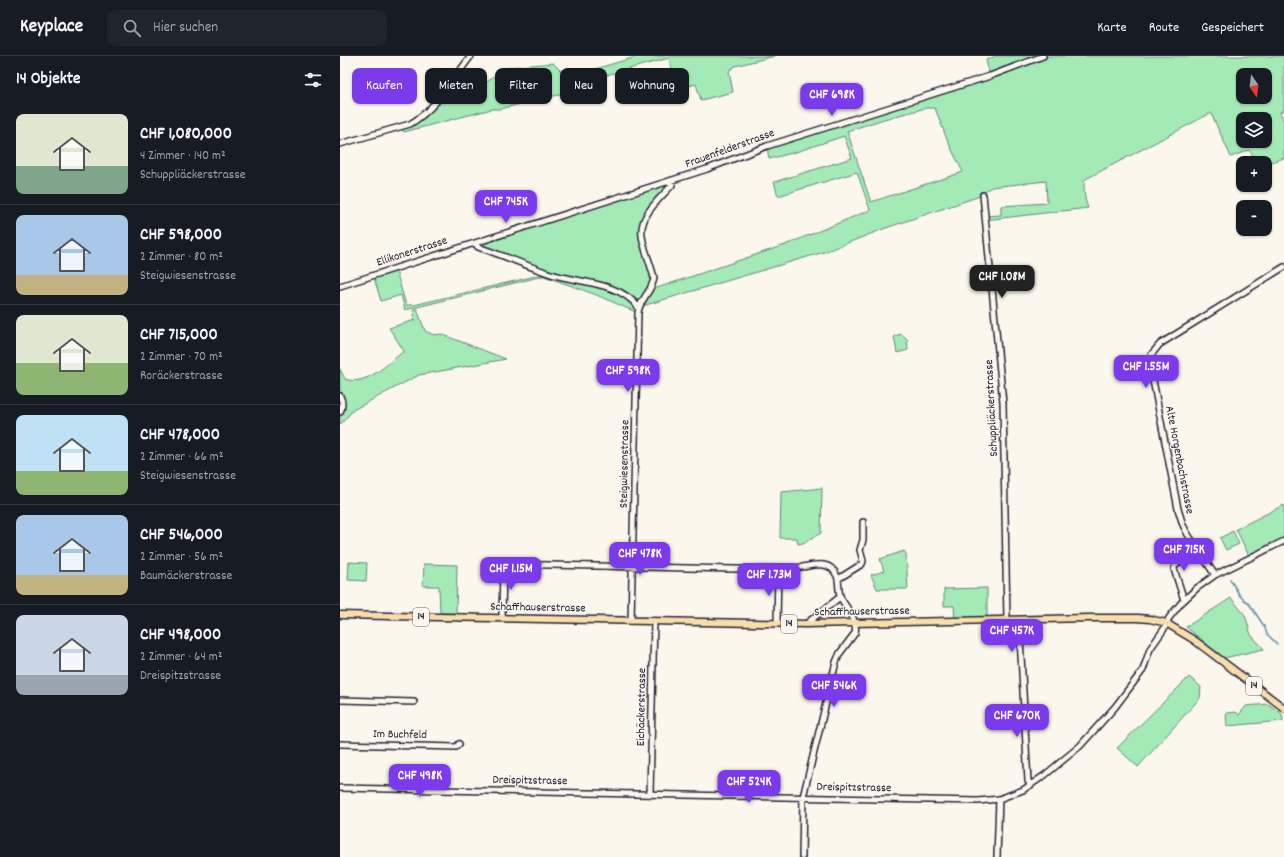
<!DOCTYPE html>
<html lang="de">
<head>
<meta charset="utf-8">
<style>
  :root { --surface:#171b24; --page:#20242c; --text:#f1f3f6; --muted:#9ea1a6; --line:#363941; --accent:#7c3aed }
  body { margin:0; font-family:Dekko,sans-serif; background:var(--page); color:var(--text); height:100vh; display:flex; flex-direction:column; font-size:15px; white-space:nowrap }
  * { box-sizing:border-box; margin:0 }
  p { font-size:13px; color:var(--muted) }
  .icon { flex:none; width:22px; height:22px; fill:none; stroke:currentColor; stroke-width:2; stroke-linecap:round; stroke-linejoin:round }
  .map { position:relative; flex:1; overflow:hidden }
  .sheet { display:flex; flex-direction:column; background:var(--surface); width:340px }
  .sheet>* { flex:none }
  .top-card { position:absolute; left:12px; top:12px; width:380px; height:36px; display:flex; gap:8px }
  .needle { width:26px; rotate:166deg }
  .fabs { position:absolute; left:896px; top:12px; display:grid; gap:8px }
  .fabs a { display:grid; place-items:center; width:36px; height:36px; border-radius:8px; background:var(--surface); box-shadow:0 1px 3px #0004; font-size:20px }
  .price { position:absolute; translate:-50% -34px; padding:0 9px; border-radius:8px; background:var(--accent); color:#fff; font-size:13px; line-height:26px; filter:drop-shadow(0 1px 2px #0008) }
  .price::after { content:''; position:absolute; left:50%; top:24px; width:12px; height:9px; margin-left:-6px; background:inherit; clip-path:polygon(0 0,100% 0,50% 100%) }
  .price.on { background:#222; color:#fff }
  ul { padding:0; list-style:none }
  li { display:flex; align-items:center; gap:12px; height:100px; padding:0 16px }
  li+li { border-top:1px solid var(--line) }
  li span { display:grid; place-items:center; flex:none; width:112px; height:80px; border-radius:8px; color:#555 }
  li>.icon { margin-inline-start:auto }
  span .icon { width:48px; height:48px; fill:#fffc; stroke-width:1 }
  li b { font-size:17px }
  h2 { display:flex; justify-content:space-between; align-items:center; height:48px; padding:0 16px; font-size:17px }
  .tag { padding:0 14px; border-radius:8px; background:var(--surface); box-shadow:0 1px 3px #0004; font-size:14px; line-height:36px }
  .tag.on { background:var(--accent); color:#fff }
  header { display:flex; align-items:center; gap:24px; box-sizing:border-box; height:56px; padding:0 20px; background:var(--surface); border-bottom:1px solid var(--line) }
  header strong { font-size:19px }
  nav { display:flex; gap:22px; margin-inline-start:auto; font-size:14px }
  .search { width:280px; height:36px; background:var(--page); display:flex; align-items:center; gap:10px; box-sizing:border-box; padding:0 14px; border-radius:8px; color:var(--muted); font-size:15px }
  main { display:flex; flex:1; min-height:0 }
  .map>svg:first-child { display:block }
  .green { fill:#a4eab6; stroke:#638678; fill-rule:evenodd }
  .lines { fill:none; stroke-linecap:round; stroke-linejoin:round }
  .stream { stroke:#618da5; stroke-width:1.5 }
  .minor-casing { stroke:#22223b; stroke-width:8 }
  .major-casing { stroke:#22223b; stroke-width:9 }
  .minor { stroke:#fbf7ec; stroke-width:5 }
  .major { stroke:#f9deab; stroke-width:6 }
  .labels { text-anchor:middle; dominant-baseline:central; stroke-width:3; stroke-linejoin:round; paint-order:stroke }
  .shield { fill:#fbf7ec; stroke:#636270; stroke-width:1 }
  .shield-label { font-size:11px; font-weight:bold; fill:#22223b }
  .street-label { font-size:12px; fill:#22223b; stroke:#fbf7ec }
</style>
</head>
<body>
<header>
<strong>Keyplace</strong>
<div class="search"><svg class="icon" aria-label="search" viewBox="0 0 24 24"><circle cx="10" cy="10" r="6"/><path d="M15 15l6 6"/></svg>Hier suchen</div>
<nav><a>Karte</a><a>Route</a><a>Gespeichert</a></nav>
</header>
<main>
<section class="sheet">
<h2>14 Objekte<svg class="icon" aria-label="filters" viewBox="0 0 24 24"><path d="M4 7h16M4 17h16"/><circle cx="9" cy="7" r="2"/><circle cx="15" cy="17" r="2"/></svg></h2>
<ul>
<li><span style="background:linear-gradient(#dfe7d0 65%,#7fa58c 0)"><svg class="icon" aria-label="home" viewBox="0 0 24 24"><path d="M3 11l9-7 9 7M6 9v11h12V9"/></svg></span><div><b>CHF 1,080,000</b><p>4 Zimmer · 140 m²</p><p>Schuppliäckerstrasse</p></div></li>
<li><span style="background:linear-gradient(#a9c7e8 75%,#c2b280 0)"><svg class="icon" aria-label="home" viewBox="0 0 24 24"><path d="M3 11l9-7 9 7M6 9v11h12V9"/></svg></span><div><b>CHF 598,000</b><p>2 Zimmer · 80 m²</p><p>Steigwiesenstrasse</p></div></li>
<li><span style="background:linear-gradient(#dfe7d0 60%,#8fb573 0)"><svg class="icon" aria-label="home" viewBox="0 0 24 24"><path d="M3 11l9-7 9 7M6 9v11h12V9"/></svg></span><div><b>CHF 715,000</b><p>2 Zimmer · 70 m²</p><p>Roräckerstrasse</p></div></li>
<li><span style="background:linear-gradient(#bfe0f5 70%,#8fb573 0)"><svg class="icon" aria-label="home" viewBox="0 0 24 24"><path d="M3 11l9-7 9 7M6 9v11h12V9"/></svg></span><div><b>CHF 478,000</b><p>2 Zimmer · 66 m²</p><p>Steigwiesenstrasse</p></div></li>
<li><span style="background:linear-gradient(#a9c7e8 75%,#c2b280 0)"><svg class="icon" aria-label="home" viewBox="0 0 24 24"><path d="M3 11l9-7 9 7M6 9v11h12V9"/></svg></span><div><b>CHF 546,000</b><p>2 Zimmer · 56 m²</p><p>Baumäckerstrasse</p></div></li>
<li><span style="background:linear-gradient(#c9d6e8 75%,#9aa5b1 0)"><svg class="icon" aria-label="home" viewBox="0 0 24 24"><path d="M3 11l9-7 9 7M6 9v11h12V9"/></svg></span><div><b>CHF 498,000</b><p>2 Zimmer · 64 m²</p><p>Dreispitzstrasse</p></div></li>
</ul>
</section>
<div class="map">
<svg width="944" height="801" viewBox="0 0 944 801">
  <rect width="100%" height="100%" fill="#fbf7ec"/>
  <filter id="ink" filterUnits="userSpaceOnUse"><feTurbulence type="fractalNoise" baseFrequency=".025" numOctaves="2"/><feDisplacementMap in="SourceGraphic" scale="8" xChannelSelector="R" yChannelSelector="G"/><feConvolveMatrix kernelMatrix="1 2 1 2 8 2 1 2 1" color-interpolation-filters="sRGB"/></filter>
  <g filter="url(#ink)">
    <path class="green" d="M299 0H435L395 10 389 15 393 36 361 44 356 28 337 33 329 2 263 20 247 26 250 30 243 33 160 53H152L64 76 59 71 70 68 96 45 124 41 136 36 157 17 170 11 213 7 225 19 238 18Z
      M656 0H944V54L940 56 944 65V102L925 108 918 107 909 94 891 101 871 57 744 124C744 134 744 142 748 152L645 164V160L661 159V150L707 147 706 125 652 131 646 134 643 139 546 172 484 196 299 251 298 257 254 238 204 220 208 217 138 191 135 187 333 126 314 149 302 170 313 229 317 232 445 189 530 154 517 116 438 140 434 126 512 102 504 80 456 96 429 103 427 90 650 20 646 4ZM903 19H925V41H903ZM586 52H595L608 86 623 116 531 146 507 75 544 63ZM903 63H925V85H903Z
      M56 215 66 249H74L204 218 203 220 65 254 61 239 41 245 34 222Z
      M77 253 85 275 94 279 101 278 166 303 79 319 13 354 0 369V313L5 323C26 331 48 307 64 295L49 272 75 264 73 254Z
      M562 278 567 283 568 294 557 297 554 280Z
      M482 432 481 477 463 487 458 488 457 482H440L441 436Z
      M944 449V482L909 500 896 473Z
      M893 475 899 488 886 494 880 482Z
      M564 495 566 498 568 533H537L531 519 544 515 540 503Z
      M9 506 27 507 26 525 8 524Z
      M84 508 117 509 116 557H100L99 530H83Z
      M647 532V562L615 563 614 550H604V533Z
      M891 542 905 559 911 579 924 593 884 602 846 571Z
      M849 621 861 631 860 642 798 711 777 692Z
      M928 648 942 658 943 665 887 670 886 657 896 656 899 659 906 650Z"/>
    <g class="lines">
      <path class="stream" d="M890 523 900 540 910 549 924 570 927 578 937 588"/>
      <defs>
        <path id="minor" d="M0 88 70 68C96 53 113 23 131 0
          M643 139 663 347 667 564
          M135 187 138 191C162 199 185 209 208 217 236 227 279 225 298 251
          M0 230 367 113 427 90 650 20 703 0
          M0 340C3 346 3 350 0 356
          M875 519 847 477 843 469 838 453 810 309 811 299 820 288 944 211
          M498 523 522 508 523 505 520 494 523 484V466
          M844 544 834 513 835 510 855 491
          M162 562 163 508 438 514C446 513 454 512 462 511 475 509 490 504 497 520 500 527 497 537 502 544 508 554 518 565 515 577L500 597 496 606 463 741 462 801
          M679 564 688 725 691 729
          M291 565 298 257C299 244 312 236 314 222 311 208 304 194 302 180 299 159 320 143 332 129V124
          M437 568 438 514
          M466 568 500 541
          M0 644 74 646
          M0 688 116 691 119 688
          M0 732 638 745 659 743 683 734 705 719 740 690 775 651 803 614 810 593 824 573 829 562 841 547 857 532 875 519 944 485
          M310 738 314 565
          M657 801 659 743"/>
        <path id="major" d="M0 559 466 568 748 562H798L810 563 826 567 854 584 944 652"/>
      </defs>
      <use href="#minor" class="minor-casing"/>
      <use href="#major" class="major-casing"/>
      <use href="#minor" class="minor"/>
      <use href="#major" class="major"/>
    </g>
  </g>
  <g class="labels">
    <g class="shield">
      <rect x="73" y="552" width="16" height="18" rx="3"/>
      <rect x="441" y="559" width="16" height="18" rx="3"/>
      <rect x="906" y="621" width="16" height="18" rx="3"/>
    </g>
    <g class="shield-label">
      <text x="81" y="561">14</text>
      <text x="449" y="568">14</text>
      <text x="914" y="630">14</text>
    </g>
    <g class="street-label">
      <text transform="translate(390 93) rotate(-20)">Frauenfelderstrasse</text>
      <text transform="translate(72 196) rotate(-18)">Ellikonerstrasse</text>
      <text transform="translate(652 352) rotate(-93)">Schuppliäckerstrasse</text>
      <text transform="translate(839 404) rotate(79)">Alte Horgenbachstrasse</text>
      <text transform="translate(285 408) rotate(-89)">Steigwiesenstrasse</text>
      <text transform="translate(198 552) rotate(1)">Schaffhauserstrasse</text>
      <text transform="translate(522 556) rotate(-1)">Schaffhauserstrasse</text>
      <text transform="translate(302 651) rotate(-89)">Eichäckerstrasse</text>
      <text transform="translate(60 679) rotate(1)">Im Buchfeld</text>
      <text transform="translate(190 725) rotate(1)">Dreispitzstrasse</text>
      <text transform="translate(514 732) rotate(1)">Dreispitzstrasse</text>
    </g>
  </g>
</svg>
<div class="fabs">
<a><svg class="needle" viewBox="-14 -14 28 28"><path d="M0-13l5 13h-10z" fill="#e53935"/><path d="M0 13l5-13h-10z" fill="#9ea1a6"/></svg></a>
<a><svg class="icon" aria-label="layers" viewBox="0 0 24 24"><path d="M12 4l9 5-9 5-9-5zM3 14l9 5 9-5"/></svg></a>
<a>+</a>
<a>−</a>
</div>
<b class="price" style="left:492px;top:61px">CHF 698K</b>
<b class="price" style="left:166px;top:168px">CHF 745K</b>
<b class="price on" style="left:662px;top:243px">CHF 1.08M</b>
<b class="price" style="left:806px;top:333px">CHF 1.55M</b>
<b class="price" style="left:288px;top:337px">CHF 598K</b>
<b class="price" style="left:844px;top:516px">CHF 715K</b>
<b class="price" style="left:300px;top:520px">CHF 478K</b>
<b class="price" style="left:171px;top:535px">CHF 1.15M</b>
<b class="price" style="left:429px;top:541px">CHF 1.73M</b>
<b class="price" style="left:672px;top:597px">CHF 457K</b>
<b class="price" style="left:494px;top:652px">CHF 546K</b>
<b class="price" style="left:677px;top:682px">CHF 670K</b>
<b class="price" style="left:80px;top:742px">CHF 498K</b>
<b class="price" style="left:409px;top:748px">CHF 524K</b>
<div class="top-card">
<a class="tag on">Kaufen</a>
<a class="tag">Mieten</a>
<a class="tag">Filter</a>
<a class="tag">Neu</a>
<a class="tag">Wohnung</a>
</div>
</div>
</main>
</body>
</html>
